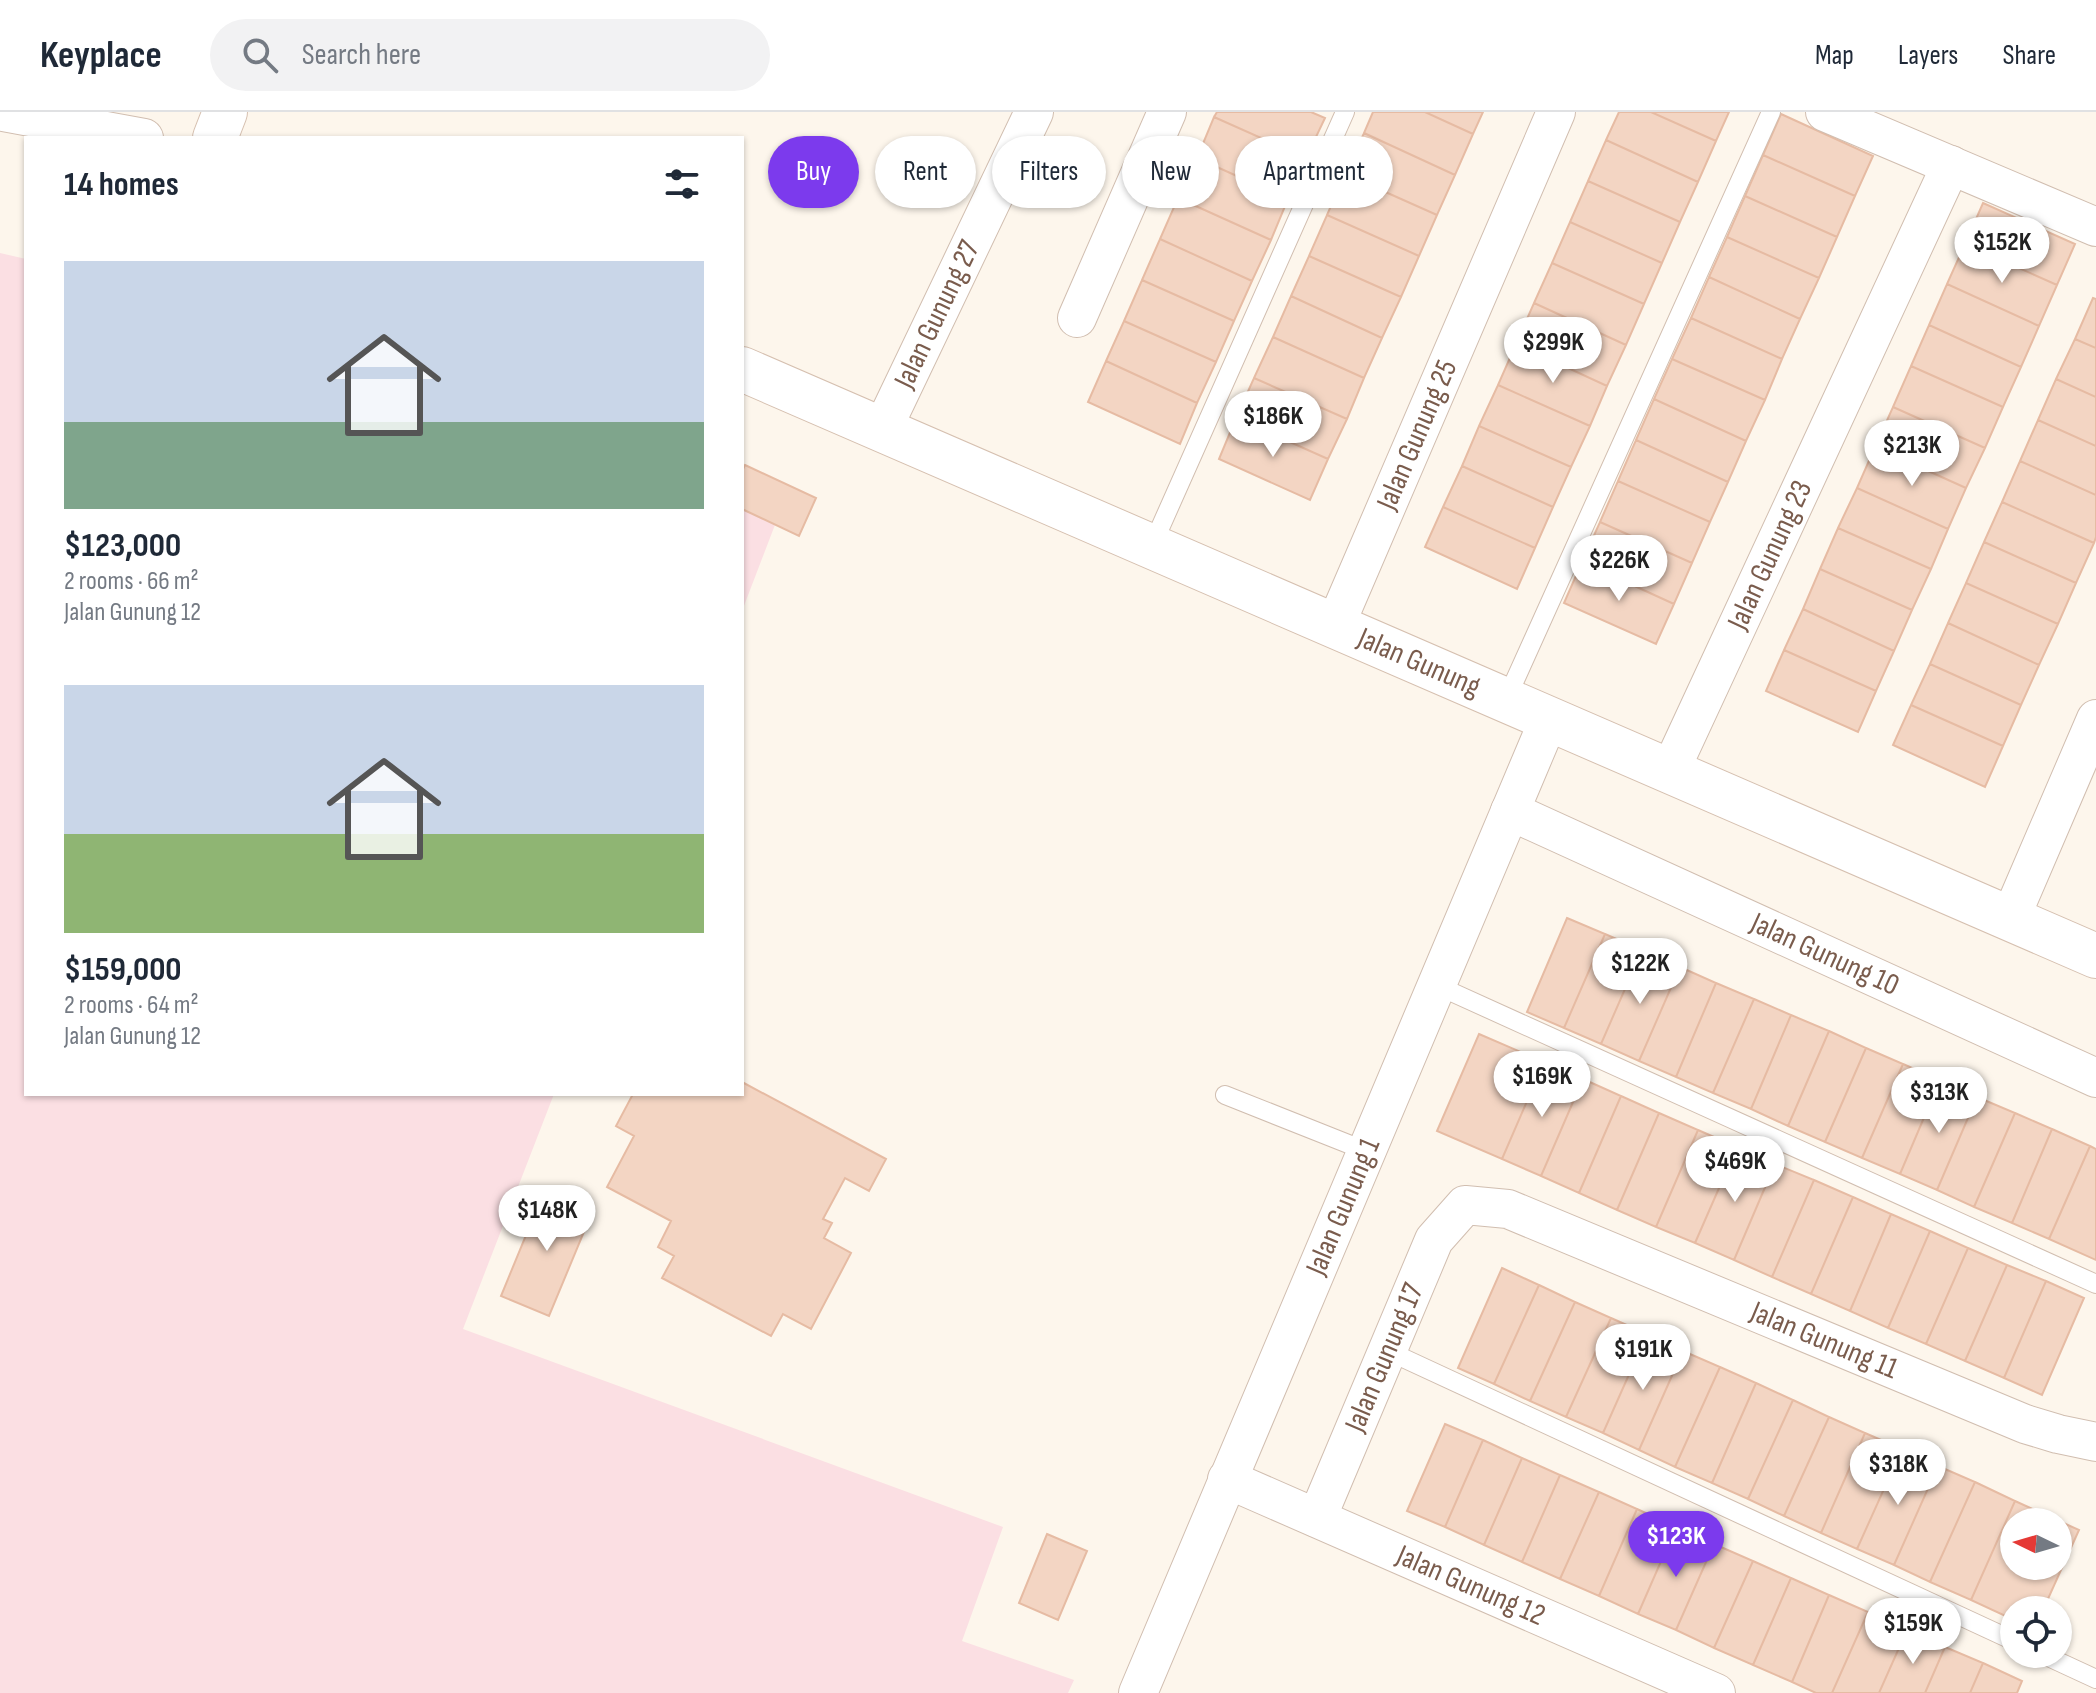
<!DOCTYPE html>
<html lang="en">
<head>
<meta charset="utf-8">
<style>
  :root { --surface:#fff; --page:#f2f2f3; --text:#1f2937; --muted:#747a83; --line:#e0e1e3; --accent:#7c3aed }
  body { margin:0; font-family:"Sofia Sans Condensed",sans-serif; background:var(--page); color:var(--text); height:100vh; display:flex; flex-direction:column; font-size:30px; white-space:nowrap }
  * { box-sizing:border-box; margin:0 }
  p { font-size:26px; color:var(--muted) }
  .icon { flex:none; width:44px; height:44px; fill:none; stroke:currentColor; stroke-width:2; stroke-linecap:round; stroke-linejoin:round }
  .map { position:relative; flex:1; overflow:hidden }
  .panel { position:absolute; left:24px; top:24px; width:720px; height:960px; display:flex; flex-direction:column; background:var(--surface); border-radius:0px; box-shadow:0 2px 6px #0004 }
  .panel>* { flex:none }
  .guide { position:absolute; left:768px; top:24px; width:760px; height:72px; display:flex; gap:16px }
  .needle { width:52px; rotate:275deg }
  .controls { position:absolute; left:2000px; top:1396px; display:grid; gap:16px }
  .controls a { display:grid; place-items:center; width:72px; height:72px; border-radius:50%; background:var(--surface); box-shadow:0 2px 6px #0004; font-size:40px }
  .price { position:absolute; translate:-50% -68px; padding:0 18px; border-radius:28px; background:#fff; color:#222; font-size:26px; line-height:52px; filter:drop-shadow(0 2px 4px #0008) }
  .price::after { content:''; position:absolute; left:50%; top:48px; width:24px; height:18px; margin-left:-12px; background:inherit; clip-path:polygon(0 0,100% 0,50% 100%) }
  .price.on { background:var(--accent); color:#fff }
  ul { padding:0; list-style:none }
  li { display:grid; align-content:center; gap:16px; height:424px; padding:0 40px }
  li span { display:grid; place-items:center; height:248px; border-radius:0px; color:#555 }
  li>.icon { margin-inline-start:auto }
  span .icon { width:144px; height:144px; fill:#fffc; stroke-width:1 }
  li b { font-size:34px }
  h2 { display:flex; justify-content:space-between; align-items:center; height:96px; padding:0 40px; font-size:34px }
  .tag { padding:0 28px; border-radius:36px; background:var(--surface); box-shadow:0 2px 6px #0004; font-size:28px; line-height:72px }
  .tag.on { background:var(--accent); color:#fff }
  header { display:flex; align-items:center; gap:48px; box-sizing:border-box; height:112px; padding:0 40px; background:var(--surface); border-bottom:2px solid var(--line) }
  header strong { font-size:38px }
  nav { display:flex; gap:44px; margin-inline-start:auto; font-size:28px }
  .search { width:560px; height:72px; background:var(--page); display:flex; align-items:center; gap:20px; box-sizing:border-box; padding:0 28px; border-radius:44px; color:var(--muted); font-size:30px }
  .map>svg:first-child { display:block }
  .medical { fill:#fbdfe3 }
  .building { fill:#f3d5c3; stroke:#e6bba3; stroke-width:2; fill-rule:evenodd }
  .lines { fill:none; stroke-linecap:round; stroke-linejoin:round }
  .lane-casing { stroke:#d1beb0; stroke-width:20 }
  .street-casing { stroke:#d1beb0; stroke-width:40 }
  .secondary-casing { stroke:#d6c0b0; stroke-width:46 }
  .lane { stroke:#fff; stroke-width:18 }
  .street { stroke:#fff; stroke-width:38 }
  .secondary { stroke:#fff; stroke-width:44 }
  .labels { text-anchor:middle; dominant-baseline:central; stroke-width:6; stroke-linejoin:round; paint-order:stroke }
  .street-label { font-size:30px; fill:#7a5c4d; stroke:#fffaf3 }
</style>
</head>
<body>
<header>
<strong>Keyplace</strong>
<div class="search"><svg class="icon" aria-label="search" viewBox="0 0 24 24"><circle cx="10" cy="10" r="6"/><path d="M15 15l6 6"/></svg>Search here</div>
<nav><a>Map</a><a>Layers</a><a>Share</a></nav>
</header>
<div class="map">
<svg width="2096" height="1581" viewBox="0 0 2096 1581">
  <rect width="100%" height="100%" fill="#fdf6ec"/>
  <path class="medical" d="M0 141 26 147V982H554L463 1217 1003 1415 962 1529 1074 1568 1068 1581H0Z
    M742 389 778 405 742 499Z"/>
  <path class="building" d="M1217 0H1311L1325 6 1306 46 1214 5Z
    M1373 0H1425L1473 22 1455 63 1364 21Z
    M1425 0H1483L1473 22Z
    M1619 0H1651L1716 29 1698 70 1606 28Z
    M1651 0H1729L1716 29Z
    M1781 2 1873 44 1855 84 1763 43Z
    M1214 5 1306 46 1288 87 1197 46Z
    M1364 21 1455 63 1437 103 1345 62Z
    M1606 28 1698 70 1680 110 1588 69Z
    M1763 43 1855 84 1837 125 1745 84Z
    M1197 46 1288 87 1271 128 1178 86Z
    M1345 62 1437 103 1419 144 1327 103Z
    M1588 69 1680 110 1662 151 1570 110Z
    M1745 84 1837 125 1819 166 1727 125Z
    M1178 86 1271 128 1252 169 1160 127Z
    M1983 91 2075 132 2057 173 1965 132Z
    M1327 103 1419 144 1401 185 1309 144Z
    M1570 110 1662 151 1644 192 1552 151Z
    M1727 125 1819 166 1800 207 1709 165Z
    M1160 127 1252 169 1234 209 1142 168Z
    M1965 132 2057 173 2039 214 1947 172Z
    M1309 144 1401 185 1382 226 1291 184Z
    M1552 151 1644 192 1626 233 1534 191Z
    M1709 165 1800 207 1782 247 1691 206Z
    M1142 168 1234 209 1216 250 1124 209Z
    M1947 172 2039 214 2021 255 1929 213Z
    M1291 184 1382 226 1364 266 1273 225Z
    M2093 186 2096 187V236L2075 227Z
    M1534 191 1626 233 1607 274 1516 232Z
    M1691 206 1782 247 1765 288 1672 247Z
    M1124 209 1216 250 1197 291 1106 249Z
    M1929 213 2021 255 2003 295 1911 254Z
    M1273 225 1364 266 1347 307 1254 266Z
    M2075 227 2096 236V285L2056 267Z
    M1516 232 1607 274 1590 314 1498 273Z
    M1672 247 1765 288 1746 329 1654 287Z
    M1106 249 1197 291 1180 332 1088 290Z
    M1911 254 2003 295 1985 336 1893 295Z
    M1254 266 1347 307 1328 347 1236 306Z
    M2056 267 2096 285V334L2038 308Z
    M1498 273 1590 314 1571 355 1479 314Z
    M1654 287 1746 329 1728 370 1636 328Z
    M1893 295 1985 336 1966 376 1875 335Z
    M1236 306 1328 347 1310 388 1219 347Z
    M2038 308 2096 334V383L2020 349Z
    M1479 314 1571 355 1553 395 1462 354Z
    M1636 328 1728 370 1710 410 1618 369Z
    M1875 335 1966 376 1948 417 1857 376Z
    M2020 349 2096 383V425L2094 431 2002 390Z
    M745 353 816 386 799 424 742 397V359Z
    M1462 354 1553 395 1535 436 1443 395Z
    M1618 369 1710 410 1692 451 1600 410Z
    M1857 376 1948 417 1931 457 1838 416Z
    M2002 390 2094 431 2076 471 1984 430Z
    M1443 395 1535 436 1517 477 1425 435Z
    M1600 410 1692 451 1674 492 1582 450Z
    M1838 416 1931 457 1912 498 1820 457Z
    M1984 430 2076 471 2058 512 1966 471Z
    M1582 450 1674 492 1656 532 1564 491Z
    M1820 457 1912 498 1894 539 1803 497Z
    M1966 471 2058 512 2039 553 1948 511Z
    M1803 497 1894 539 1876 579 1784 538Z
    M1948 511 2039 553 2021 593 1930 552Z
    M1784 538 1876 579 1858 620 1766 579Z
    M1930 552 2021 593 2003 634 1911 593Z
    M1911 593 2003 634 1985 675 1893 633Z
    M1567 806 1605 822 1564 916 1527 900Z
    M1605 822 1642 838 1601 932 1564 916Z
    M1642 838 1680 855 1639 949 1601 932Z
    M1680 855 1716 871 1676 965 1639 949Z
    M1716 871 1754 887 1713 981 1676 965Z
    M1754 887 1791 903 1751 997 1713 981Z
    M1791 903 1829 919 1788 1014 1751 997Z
    M1829 919 1866 936 1825 1030 1788 1014Z
    M1479 922 1544 950 1502 1047 1437 1019Z
    M1866 936 1903 952 1862 1046 1825 1030Z
    M1544 950 1583 967 1541 1064 1502 1047Z
    M1903 952 1940 968 1900 1062 1862 1046Z
    M1583 967 1621 984 1579 1081 1541 1064Z
    M1940 968 1977 985 1937 1078 1900 1062Z
    M742 970 886 1047 869 1079 845 1066 823 1107 832 1111 824 1126 851 1141 811 1217 783 1202 771 1224 662 1166 674 1144 658 1135 671 1109 607 1075 634 1024 616 1014 633 982H742Z
    M1621 984 1659 1001 1617 1098 1579 1081Z
    M1977 985 2015 1001 1974 1095 1937 1078Z
    M1659 1001 1698 1018 1656 1115 1617 1098Z
    M2015 1001 2052 1017 2012 1111 1974 1095Z
    M2052 1017 2090 1034 2049 1127 2012 1111Z
    M1698 1018 1737 1035 1695 1131 1656 1115Z
    M2090 1034 2096 1037V1148L2049 1127Z
    M1737 1035 1775 1052 1734 1148 1695 1131Z
    M1775 1052 1814 1068 1772 1165 1734 1148Z
    M1814 1068 1853 1085 1811 1182 1772 1165Z
    M545 1077 593 1098 549 1204 501 1184Z
    M1853 1085 1891 1102 1850 1199 1811 1182Z
    M1891 1102 1930 1119 1888 1216 1850 1199Z
    M1930 1119 1968 1136 1926 1232 1888 1216Z
    M1968 1136 2007 1153 1965 1249 1926 1232Z
    M2007 1153 2046 1169 2004 1266 1965 1249Z
    M1502 1156 1539 1173 1494 1272 1458 1256Z
    M2046 1169 2084 1186 2042 1283 2004 1266Z
    M1539 1173 1575 1190 1530 1289 1494 1272Z
    M1575 1190 1611 1206 1566 1305 1530 1289Z
    M1611 1206 1647 1222 1603 1321 1566 1305Z
    M1647 1222 1683 1239 1639 1338 1603 1321Z
    M1683 1239 1720 1255 1675 1355 1639 1338Z
    M1720 1255 1756 1271 1712 1371 1675 1355Z
    M1756 1271 1793 1288 1748 1387 1712 1371Z
    M1793 1288 1829 1305 1784 1404 1748 1387Z
    M1829 1305 1865 1321 1821 1421 1784 1404Z
    M1445 1312 1483 1328 1445 1415 1407 1399Z
    M1865 1321 1902 1337 1857 1437 1821 1421Z
    M1483 1328 1522 1346 1484 1433 1445 1415Z
    M1902 1337 1938 1354 1894 1453 1857 1437Z
    M1522 1346 1560 1363 1522 1450 1484 1433Z
    M1938 1354 1975 1370 1930 1470 1894 1453Z
    M1560 1363 1599 1380 1560 1467 1522 1450Z
    M1975 1370 2015 1389 1971 1488 1930 1470Z
    M1599 1380 1637 1397 1599 1484 1560 1467Z
    M2015 1389 2079 1418 2043 1498H2014V1508L1971 1488ZM2014 1410H2058V1454H2014Z
    M1637 1397 1676 1415 1638 1502 1599 1484Z
    M1676 1415 1714 1432 1676 1518 1638 1502Z
    M1047 1422 1087 1439 1058 1508 1019 1491Z
    M1714 1432 1753 1449 1714 1536 1676 1518Z
    M1753 1449 1791 1466 1753 1553 1714 1536Z
    M1791 1466 1829 1483 1792 1570 1753 1553Z
    M1829 1483 1868 1500 1832 1581H1816L1792 1570Z
    M1868 1500 1907 1518 1879 1581H1832Z
    M1907 1518 1945 1535 1925 1581H1879Z
    M1945 1535 1983 1551 1970 1581H1925Z
    M1983 1551 2022 1569 2017 1581H1970Z"/>
  <g class="lines">
    <defs>
      <path id="lane" d="M1152 434 1345 0
        M1506 588 1771 0
        M1436 873 2096 1172
        M1225 983 1366 1039
        M1388 1239 2014 1529
        M2042 1542 2096 1567"/>
      <g id="street">
        <path d="M3 0 144 26"/>
        <path d="M1825 0 2096 115"/>
        <path d="M1077 206 1167 0"/>
        <path id="s1" d="M882 318 1034 0"/>
        <path id="s2" d="M1335 514 1556 0"/>
        <path id="s3" d="M1670 659 1951 53"/>
        <path id="s4" d="M1510 699 2096 966"/>
        <path d="M2010 807 2096 607"/>
        <path id="s5" d="M1227 1367 1716 1581"/>
        <path id="s6" d="M1317 1406 1434 1128 1465 1093 1508 1097 2025 1312 2058 1322 2096 1330"/>
        <path id="s7" d="M1138 1581 1549 607"/>
      </g>
      <g id="secondary">
        <path d="M215 26 225 0"/>
        <path id="s8" d="M742 257 2096 844"/>
      </g>
    </defs>
    <use href="#lane" class="lane-casing"/>
    <use href="#street" class="street-casing"/>
    <use href="#secondary" class="secondary-casing"/>
    <use href="#lane" class="lane"/>
    <use href="#street" class="street"/>
    <use href="#secondary" class="secondary"/>
  </g>
  <g class="labels">
    <g class="street-label">
      <text stroke="none"><textPath href="#s1" startOffset="128">Jalan Gunung 27</textPath></text>
      <text stroke="none"><textPath href="#s2" startOffset="208">Jalan Gunung 25</textPath></text>
      <text stroke="none"><textPath href="#s3" startOffset="238">Jalan Gunung 23</textPath></text>
      <text stroke="none"><textPath href="#s8" startOffset="738">Jalan Gunung</textPath></text>
      <text stroke="none"><textPath href="#s4" startOffset="346">Jalan Gunung 10</textPath></text>
      <text stroke="none"><textPath href="#s7" startOffset="528">Jalan Gunung 1</textPath></text>
      <text stroke="none"><textPath href="#s6" startOffset="734">Jalan Gunung 11</textPath></text>
      <text stroke="none"><textPath href="#s6" startOffset="174">Jalan Gunung 17</textPath></text>
      <text stroke="none"><textPath href="#s5" startOffset="266">Jalan Gunung 12</textPath></text>
    </g>
  </g>
</svg>
<div class="controls">
<a><svg class="needle" viewBox="-14 -14 28 28"><path d="M0-13l5 13h-10z" fill="#e53935"/><path d="M0 13l5-13h-10z" fill="#747a83"/></svg></a>
<a><svg class="icon" aria-label="locate" viewBox="0 0 24 24"><circle cx="12" cy="12" r="6"/><path d="M12 2v4M12 18v4M2 12h4M18 12h4"/></svg></a>
</div>
<b class="price" style="left:2002px;top:173px">$152K</b>
<b class="price" style="left:1553px;top:273px">$299K</b>
<b class="price" style="left:1273px;top:347px">$186K</b>
<b class="price" style="left:1912px;top:376px">$213K</b>
<b class="price" style="left:1619px;top:491px">$226K</b>
<b class="price" style="left:1640px;top:894px">$122K</b>
<b class="price" style="left:1542px;top:1007px">$169K</b>
<b class="price" style="left:1939px;top:1023px">$313K</b>
<b class="price" style="left:1735px;top:1092px">$469K</b>
<b class="price" style="left:547px;top:1141px">$148K</b>
<b class="price" style="left:1643px;top:1280px">$191K</b>
<b class="price" style="left:1898px;top:1395px">$318K</b>
<b class="price on" style="left:1676px;top:1467px">$123K</b>
<b class="price" style="left:1913px;top:1554px">$159K</b>
<div class="guide">
<a class="tag on">Buy</a>
<a class="tag">Rent</a>
<a class="tag">Filters</a>
<a class="tag">New</a>
<a class="tag">Apartment</a>
</div>
<section class="panel">
<h2>14 homes<svg class="icon" aria-label="filters" viewBox="0 0 24 24"><path d="M4 7h16M4 17h16"/><circle cx="9" cy="7" r="2"/><circle cx="15" cy="17" r="2"/></svg></h2>
<ul>
<li><span style="background:linear-gradient(#c9d6e8 65%,#7fa58c 0)"><svg class="icon" aria-label="home" viewBox="0 0 24 24"><path d="M3 11l9-7 9 7M6 9v11h12V9"/></svg></span><div><b>$123,000</b><p>2 rooms · 66 m²</p><p>Jalan Gunung 12</p></div></li>
<li><span style="background:linear-gradient(#c9d6e8 60%,#8fb573 0)"><svg class="icon" aria-label="home" viewBox="0 0 24 24"><path d="M3 11l9-7 9 7M6 9v11h12V9"/></svg></span><div><b>$159,000</b><p>2 rooms · 64 m²</p><p>Jalan Gunung 12</p></div></li>
</ul>
</section>
</div>
</body>
</html>
